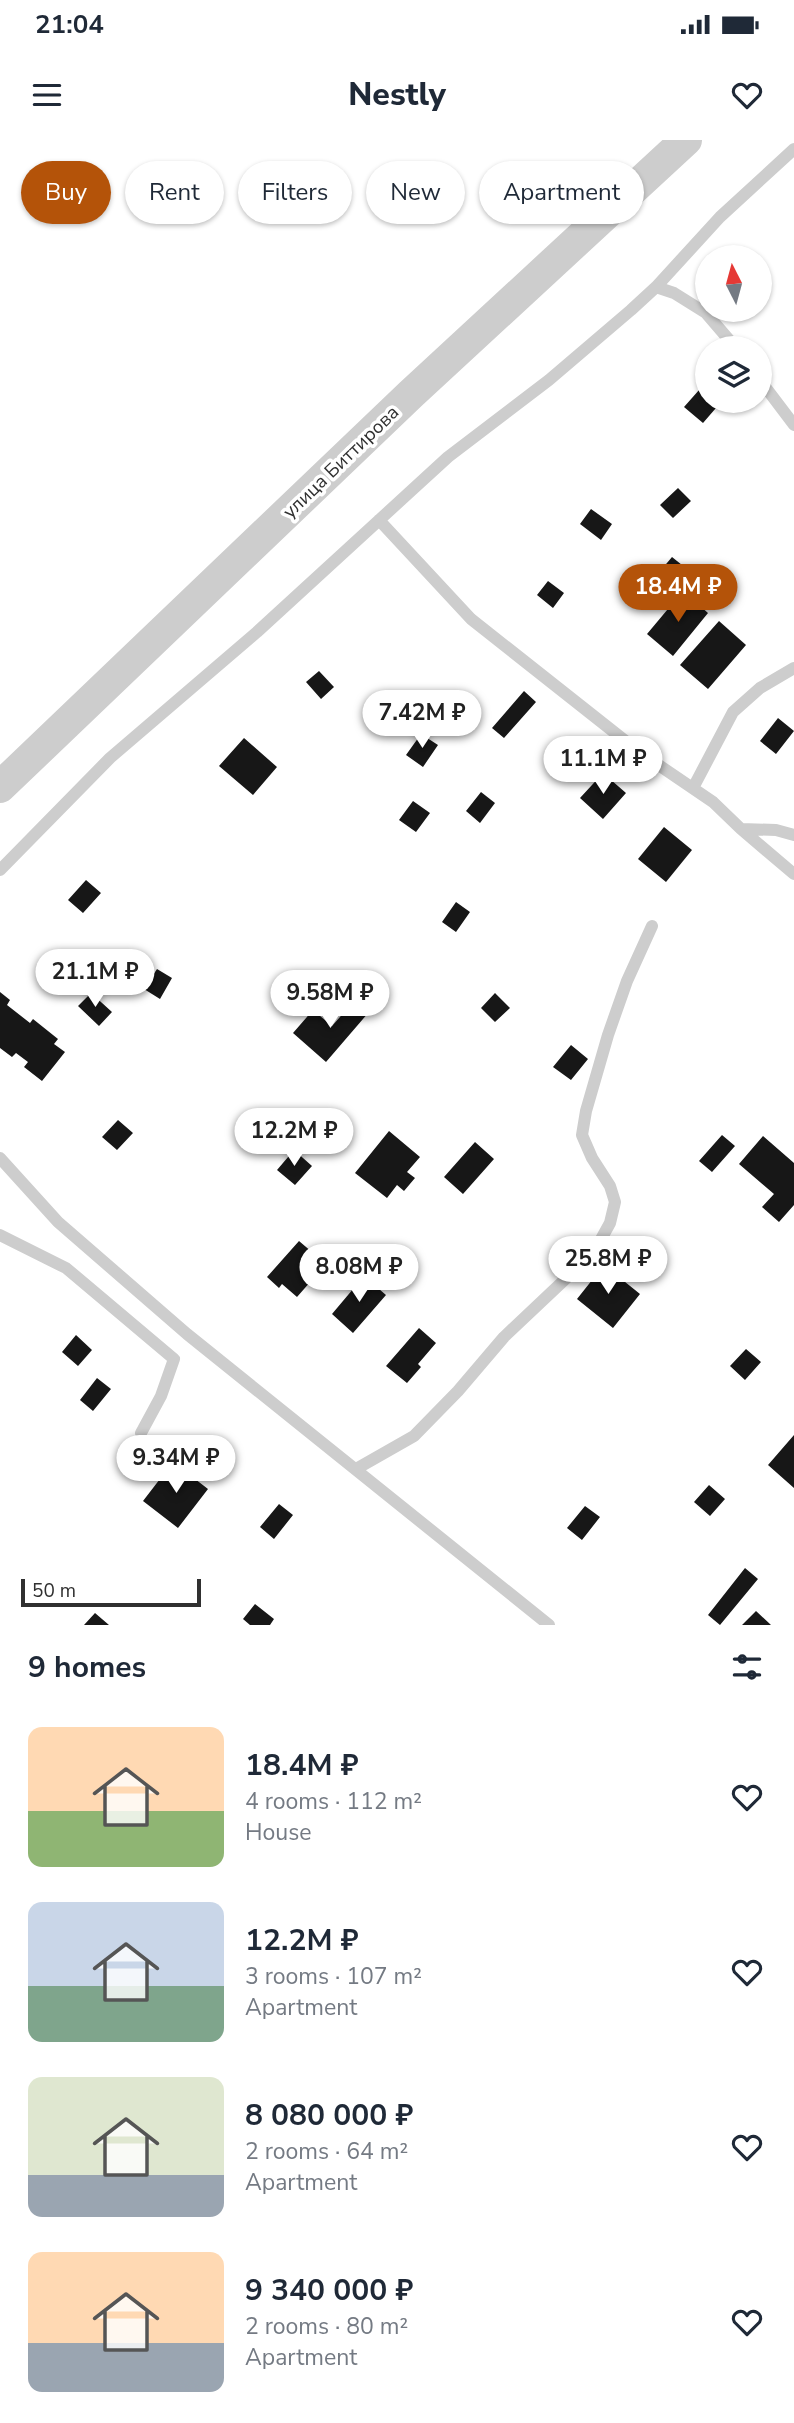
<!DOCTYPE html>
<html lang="en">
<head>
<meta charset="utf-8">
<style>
  :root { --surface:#fff; --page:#f6f6f7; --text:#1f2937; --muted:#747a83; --accent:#b45309 }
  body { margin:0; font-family:"Nunito Sans",sans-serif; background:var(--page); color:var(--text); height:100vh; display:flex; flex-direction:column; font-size:26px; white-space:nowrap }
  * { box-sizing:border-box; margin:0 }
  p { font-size:23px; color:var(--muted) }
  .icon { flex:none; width:38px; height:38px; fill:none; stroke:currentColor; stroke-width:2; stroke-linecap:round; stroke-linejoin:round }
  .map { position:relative; height:1485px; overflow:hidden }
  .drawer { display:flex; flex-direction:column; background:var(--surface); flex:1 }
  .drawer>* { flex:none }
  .guide { position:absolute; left:21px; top:21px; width:752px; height:63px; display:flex; gap:14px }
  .needle { width:46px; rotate:354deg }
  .fabs { position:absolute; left:695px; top:105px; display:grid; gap:14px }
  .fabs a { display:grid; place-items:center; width:77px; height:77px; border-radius:50%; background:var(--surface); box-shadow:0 2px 5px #0004; font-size:35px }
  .scale { position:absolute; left:21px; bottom:18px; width:180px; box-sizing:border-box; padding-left:7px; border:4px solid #303030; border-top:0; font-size:19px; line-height:24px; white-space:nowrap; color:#303030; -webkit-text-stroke:5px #fff; paint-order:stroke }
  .price { position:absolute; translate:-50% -60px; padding:0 16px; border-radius:24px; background:#fff; color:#222; font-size:23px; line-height:46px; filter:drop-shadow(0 2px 4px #0008) }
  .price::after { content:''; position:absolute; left:50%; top:42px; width:21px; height:16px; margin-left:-10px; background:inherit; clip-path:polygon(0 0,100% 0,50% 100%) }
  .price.active { background:var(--accent); color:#fff }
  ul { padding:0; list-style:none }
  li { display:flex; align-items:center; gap:21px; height:175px; padding:0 28px }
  li span { display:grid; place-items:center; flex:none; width:196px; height:140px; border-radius:14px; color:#555 }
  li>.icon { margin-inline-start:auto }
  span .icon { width:84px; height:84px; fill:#fffc; stroke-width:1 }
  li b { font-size:30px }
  h2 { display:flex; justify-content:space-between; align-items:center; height:84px; padding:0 28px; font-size:30px }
  .pill { padding:0 24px; border-radius:32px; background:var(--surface); box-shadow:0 2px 5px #0004; font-size:24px; line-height:63px }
  .pill.active { background:var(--accent); color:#fff }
  .status { display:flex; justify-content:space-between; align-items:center; height:49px; padding:0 35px; background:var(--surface); direction:ltr }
  .status svg { height:19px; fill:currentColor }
  header { display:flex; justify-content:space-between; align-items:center; height:91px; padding:0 28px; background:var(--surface); font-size:32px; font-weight:800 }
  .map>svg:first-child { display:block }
  .building { fill:#171717 }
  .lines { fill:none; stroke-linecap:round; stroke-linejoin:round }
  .service { stroke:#cdcdcd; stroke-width:12 }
  .tertiary { stroke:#cdcdcd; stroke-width:32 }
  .labels { text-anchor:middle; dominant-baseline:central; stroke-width:7; stroke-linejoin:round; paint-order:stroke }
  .street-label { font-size:19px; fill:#303030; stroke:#fff }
</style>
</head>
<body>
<div class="status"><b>21:04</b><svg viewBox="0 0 49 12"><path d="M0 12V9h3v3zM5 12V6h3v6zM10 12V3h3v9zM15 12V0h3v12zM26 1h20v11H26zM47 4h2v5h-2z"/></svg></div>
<header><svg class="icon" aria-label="menu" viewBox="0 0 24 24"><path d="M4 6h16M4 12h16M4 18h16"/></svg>Nestly<svg class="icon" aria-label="heart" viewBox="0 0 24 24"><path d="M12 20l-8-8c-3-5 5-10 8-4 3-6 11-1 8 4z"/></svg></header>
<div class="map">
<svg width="794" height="1485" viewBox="0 0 794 1485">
  <rect width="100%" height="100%" fill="#fff"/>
  <path class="building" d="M707 241V261H722L703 283 684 267Z
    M678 348 691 361 673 378 660 365Z
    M591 369 612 384 601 400 580 384Z
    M672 417 687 429 670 448 656 436Z
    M548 441 564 453 553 468 537 455Z
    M683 451 708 473 673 516 647 494Z
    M719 481 746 505 708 549 680 525Z
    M319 531 334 547 321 559 306 542Z
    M524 551 536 562 504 598 492 588Z
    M778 578 794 591 776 614 760 601Z
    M421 594 438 605 423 627 406 615Z
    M244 598 277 627 253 655 219 626Z
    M603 633 626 653 603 679 580 658Z
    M481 652 495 663 480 683 466 671Z
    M413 661 430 673 416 692 399 680Z
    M664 687 692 710 666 742 638 719Z
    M86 740 101 753 83 773 68 760Z
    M456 762 470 772 456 792 442 782Z
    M157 829 172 838 160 859 144 849Z
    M0 852 10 860 7 865 30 883 33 879 58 899 54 904 65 912 42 941 24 927 28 922 16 913 12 917 0 908Z
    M91 853 112 872 99 886 78 866Z
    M495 853 510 868 495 882 481 868Z
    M355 860 369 872 326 922 293 893 313 870 332 886Z
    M571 905 588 919 571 940 553 927Z
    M118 980 133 993 117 1010 102 997Z
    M389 991 420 1017 407 1032 415 1038 404 1051 397 1045 387 1058 355 1033Z
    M722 995 735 1006 712 1032 699 1021Z
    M763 996 794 1023V1065L779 1082 762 1067 774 1054 739 1024Z
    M475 1002 494 1019 463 1054 444 1037Z
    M294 1010 312 1026 295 1045 277 1030Z
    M299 1101 326 1124 297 1157 282 1144 279 1148 267 1137Z
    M604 1125 640 1154 613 1188 577 1159Z
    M364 1136 386 1155 353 1193 332 1174Z
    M419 1188 436 1203 418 1224 421 1227 407 1243 386 1226Z
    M76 1195 92 1210 78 1226 62 1212Z
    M746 1209 761 1222 745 1240 730 1226Z
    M97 1238 111 1249 93 1271 80 1260Z
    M794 1295V1348L768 1325Z
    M173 1322 208 1349 178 1388 143 1361Z
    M709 1345 725 1359 710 1376 694 1362Z
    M279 1364 293 1375 274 1399 260 1387Z
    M585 1366 600 1377 582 1400 567 1388Z
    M745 1428 758 1439 720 1485 708 1475Z
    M255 1464 274 1479 270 1485H250L243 1479Z
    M756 1471 771 1485H742Z
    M95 1473 109 1485H84Z"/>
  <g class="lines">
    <path class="service" d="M656 147 674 153 706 173 736 208
      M760 240 794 285
      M379 380 471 479 638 611 713 662 741 689 776 690 794 695
      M693 648 733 572 760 548 794 528
      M741 689 794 734
      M0 730 110 618 257 492 448 317 549 240 631 170 656 147 720 77 794 9
      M0 1018 58 1082 187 1194 549 1485
      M0 1095 66 1128 174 1219 161 1256 141 1293
      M356 1329 414 1296 458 1251 504 1197 594 1112 610 1083 615 1062 610 1046 592 1018 582 995 586 971 608 895 627 841 652 786"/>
    <path class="tertiary" d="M0 647 411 254 686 0"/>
  </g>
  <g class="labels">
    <g class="street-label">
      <text transform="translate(341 322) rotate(-44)">улица Биттирова</text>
    </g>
  </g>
</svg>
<div class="fabs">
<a><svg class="needle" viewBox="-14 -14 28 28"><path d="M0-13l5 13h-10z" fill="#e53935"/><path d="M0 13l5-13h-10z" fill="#747a83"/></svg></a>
<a><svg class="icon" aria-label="layers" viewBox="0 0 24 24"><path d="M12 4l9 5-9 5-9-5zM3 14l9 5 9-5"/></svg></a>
</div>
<div class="scale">50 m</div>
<b class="price active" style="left:678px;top:484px">18.4M ₽</b>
<b class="price" style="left:422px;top:610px">7.42M ₽</b>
<b class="price" style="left:603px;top:656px">11.1M ₽</b>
<b class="price" style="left:95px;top:869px">21.1M ₽</b>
<b class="price" style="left:330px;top:890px">9.58M ₽</b>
<b class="price" style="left:294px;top:1028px">12.2M ₽</b>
<b class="price" style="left:608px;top:1156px">25.8M ₽</b>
<b class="price" style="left:359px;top:1164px">8.08M ₽</b>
<b class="price" style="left:176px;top:1355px">9.34M ₽</b>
<div class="guide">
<a class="pill active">Buy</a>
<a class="pill">Rent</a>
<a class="pill">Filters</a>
<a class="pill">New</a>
<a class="pill">Apartment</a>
</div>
</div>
<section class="drawer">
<h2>9 homes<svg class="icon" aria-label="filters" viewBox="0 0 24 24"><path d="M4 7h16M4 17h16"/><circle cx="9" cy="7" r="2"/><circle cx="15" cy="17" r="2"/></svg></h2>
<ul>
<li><span style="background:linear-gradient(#ffd9b3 60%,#8fb573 0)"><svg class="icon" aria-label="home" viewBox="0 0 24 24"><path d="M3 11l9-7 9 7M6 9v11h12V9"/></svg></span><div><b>18.4M ₽</b><p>4 rooms · 112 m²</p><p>House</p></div><svg class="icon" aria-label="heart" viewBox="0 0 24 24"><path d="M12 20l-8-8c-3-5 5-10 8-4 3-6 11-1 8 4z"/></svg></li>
<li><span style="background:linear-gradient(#c9d6e8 60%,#7fa58c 0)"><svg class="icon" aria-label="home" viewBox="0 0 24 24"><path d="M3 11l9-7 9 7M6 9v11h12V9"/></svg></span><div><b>12.2M ₽</b><p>3 rooms · 107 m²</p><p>Apartment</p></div><svg class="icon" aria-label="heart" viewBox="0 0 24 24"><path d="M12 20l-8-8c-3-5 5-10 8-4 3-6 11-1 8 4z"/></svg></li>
<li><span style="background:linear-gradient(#dfe7d0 70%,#9aa5b1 0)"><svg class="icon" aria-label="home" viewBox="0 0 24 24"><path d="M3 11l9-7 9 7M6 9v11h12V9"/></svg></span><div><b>8 080 000 ₽</b><p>2 rooms · 64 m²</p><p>Apartment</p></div><svg class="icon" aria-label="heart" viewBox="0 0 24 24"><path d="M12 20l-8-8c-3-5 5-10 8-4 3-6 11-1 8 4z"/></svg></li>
<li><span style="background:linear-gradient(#ffd9b3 65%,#9aa5b1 0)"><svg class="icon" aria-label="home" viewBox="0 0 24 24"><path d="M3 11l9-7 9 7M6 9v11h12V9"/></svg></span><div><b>9 340 000 ₽</b><p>2 rooms · 80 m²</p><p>Apartment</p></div><svg class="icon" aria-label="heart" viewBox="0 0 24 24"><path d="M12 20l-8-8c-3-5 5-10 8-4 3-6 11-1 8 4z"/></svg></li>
</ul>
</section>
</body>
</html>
